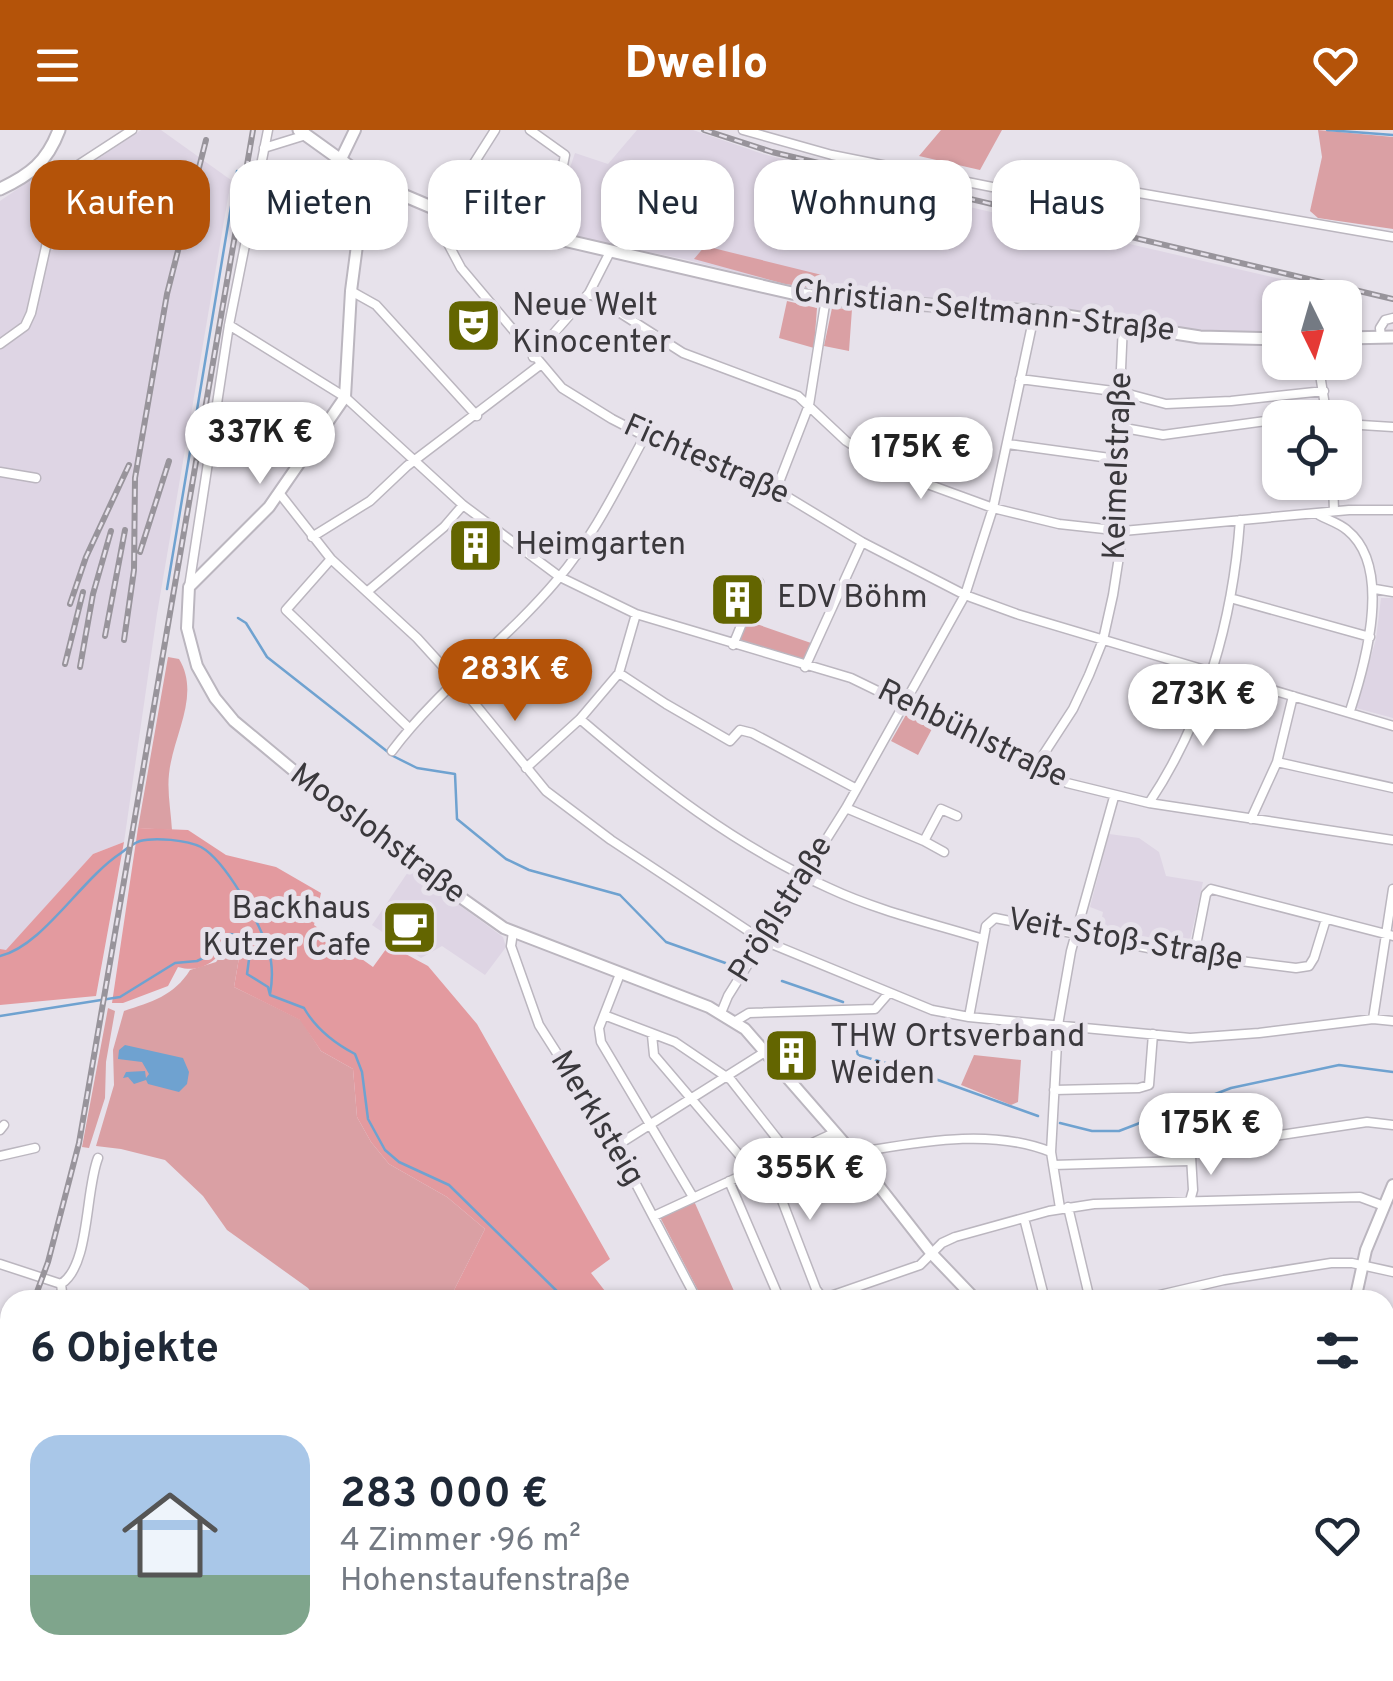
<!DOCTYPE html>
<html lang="de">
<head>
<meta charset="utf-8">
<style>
  :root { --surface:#fff; --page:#f6f6f7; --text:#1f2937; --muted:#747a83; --line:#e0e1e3; --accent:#b45309 }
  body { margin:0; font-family:Overpass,sans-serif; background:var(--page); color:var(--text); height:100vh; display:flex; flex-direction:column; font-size:38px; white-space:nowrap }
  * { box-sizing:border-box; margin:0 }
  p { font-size:32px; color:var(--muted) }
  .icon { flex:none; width:55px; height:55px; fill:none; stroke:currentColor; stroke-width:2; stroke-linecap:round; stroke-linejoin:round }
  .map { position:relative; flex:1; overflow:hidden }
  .sheet { position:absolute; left:0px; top:1160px; width:1395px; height:392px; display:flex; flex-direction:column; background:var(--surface); border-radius:30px 30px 0 0; box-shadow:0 2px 8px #0004 }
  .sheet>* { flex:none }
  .top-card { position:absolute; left:30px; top:30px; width:1335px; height:90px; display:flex; gap:20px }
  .needle { width:65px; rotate:175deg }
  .controls { position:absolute; left:1262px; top:150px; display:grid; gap:20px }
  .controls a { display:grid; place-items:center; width:100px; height:100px; border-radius:20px; background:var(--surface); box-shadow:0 2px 8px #0004; font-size:50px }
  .price { position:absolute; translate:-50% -85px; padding:0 22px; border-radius:35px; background:#fff; color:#222; font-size:32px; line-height:65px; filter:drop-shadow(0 2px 5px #0008) }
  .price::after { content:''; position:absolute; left:50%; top:60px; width:30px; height:22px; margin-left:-15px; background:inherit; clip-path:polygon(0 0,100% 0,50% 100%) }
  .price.current { background:var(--accent); color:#fff }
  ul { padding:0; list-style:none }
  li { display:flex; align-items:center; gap:30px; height:250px; padding:0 30px }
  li+li { border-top:2px solid var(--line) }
  li span { display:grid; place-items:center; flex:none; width:280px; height:200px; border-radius:30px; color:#555 }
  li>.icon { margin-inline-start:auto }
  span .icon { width:120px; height:120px; fill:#fffc; stroke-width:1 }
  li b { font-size:42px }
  h2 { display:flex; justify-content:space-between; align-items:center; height:120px; padding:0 30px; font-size:42px }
  .tag { padding:0 35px; border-radius:30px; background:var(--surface); box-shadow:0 2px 8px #0004; font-size:35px; line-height:90px }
  .tag.current { background:var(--accent); color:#fff }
  header { display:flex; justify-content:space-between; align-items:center; height:130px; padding:0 30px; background:var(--accent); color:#fff; font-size:45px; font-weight:800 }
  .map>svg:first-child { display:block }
  .built { fill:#ded5e4 }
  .green { fill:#daa0a4 }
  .forest { fill:#e39a9f }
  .water { fill:#6fa2d0 }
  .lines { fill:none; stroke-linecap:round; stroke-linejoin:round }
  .stream { stroke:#6fa2d0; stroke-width:2.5 }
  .minor-casing { stroke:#bbb6bf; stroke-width:11 }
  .tertiary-casing { stroke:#bbb6bf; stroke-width:14 }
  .secondary-casing { stroke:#bbb6bf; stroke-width:15 }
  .minor { stroke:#fff; stroke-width:8 }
  .tertiary { stroke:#fff; stroke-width:10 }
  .secondary { stroke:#fff; stroke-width:11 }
  .rail-casing { stroke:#98949b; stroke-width:6 }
  .rail { stroke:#e7e2eb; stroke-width:2.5; stroke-dasharray:8; stroke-linecap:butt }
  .labels { text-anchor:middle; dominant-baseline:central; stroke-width:10; stroke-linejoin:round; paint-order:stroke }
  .poi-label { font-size:32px; fill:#3a383c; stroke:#e7e2eb; text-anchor:start }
  .street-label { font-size:32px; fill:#3a383c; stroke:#e7e2eb }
</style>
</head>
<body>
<header><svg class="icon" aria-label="menu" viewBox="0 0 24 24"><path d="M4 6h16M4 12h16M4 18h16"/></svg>Dwello<svg class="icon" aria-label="heart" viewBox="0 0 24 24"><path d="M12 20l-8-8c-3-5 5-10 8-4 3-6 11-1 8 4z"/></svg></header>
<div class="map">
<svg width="1393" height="1551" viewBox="0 0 1393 1551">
  <rect width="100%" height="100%" fill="#e7e2eb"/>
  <path class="built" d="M141 0H161L231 50 157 484 124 712 93 724 6 821 0 819V71L38 45 60 54Z
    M637 0H693L763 24 974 78 1281 149 1275 202 1200 200 1025 172 875 165 795 157 684 129 548 102 575 23 608 34Z
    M1381 468H1393V588L1356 578 1376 509Z
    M1109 704 1139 708 1159 722 1166 746 1203 752 1188 819 1099 803 1103 782 1090 777Z
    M410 739 503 807 506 817 485 845 442 816 421 828 372 795Z
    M0 1366H10V1542H260L265 1551H0Z"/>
  <path class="green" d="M941 0H1002L980 40 919 26Z
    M1318 0 1393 7V99L1318 88 1310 81 1322 27Z
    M705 116 822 145V159L785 154 694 129Z
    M787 171 817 178 814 218 779 208Z
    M832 178 852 179 849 221 824 216Z
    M745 490 811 513 803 533 737 512Z
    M168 527 179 529C201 565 173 605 169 644 167 662 171 682 172 700L138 698Z
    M907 583 933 597 918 625 891 611Z
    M231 812 240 822 234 857 301 890 321 921 353 939 357 987 371 1012 389 1034 447 1067 485 1099 449 1170H317L308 1158 227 1100 203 1066 165 1030 121 1019 96 1016 114 955 113 920 124 881C151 872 174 866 190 840L216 832Z
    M108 878 115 881 106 932 105 968 89 1018 82 1017Z
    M974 925 1021 930 1018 972 1011 975 961 955Z
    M694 1071 738 1170H703L660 1087Z
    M821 1543H911L917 1551H825Z"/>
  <path class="forest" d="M138 698 188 700 226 725 276 737 321 763 314 795 373 837 389 815 428 836 477 894 610 1129 591 1143 612 1170H449L485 1099 447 1067 389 1034 371 1012 357 987 353 939 321 921 300 890 234 857 240 822 231 812C216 830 203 844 178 837L168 856 123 873H112Z
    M124 712 96 866 0 875V819L6 820 93 724Z"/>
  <path class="water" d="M125 915 183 928 189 942 187 954 179 962 148 954 146 950 134 954 128 947 123 948 126 942 145 941 146 948 149 944 142 932 118 929 119 920Z"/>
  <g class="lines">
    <path class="stream" d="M1327 0 1393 5
      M167 459 237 41
      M238 488 246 493 267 527 393 626 417 638 455 644 457 689 506 729 529 740 620 765 666 812 731 835
      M0 826C43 816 81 749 121 723 126 719 134 713 140 711 155 707 187 710 201 717 226 731 259 792 268 819 273 834 273 848 270 864
      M782 851 843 872
      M0 886 120 867 175 833 197 831 212 824 230 804 243 806 251 815 247 844 268 857 270 865 304 878C316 899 334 913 355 924L362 942 368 989 385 1020 399 1032 449 1055 566 1170
      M849 893 858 925 913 941 1038 986
      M1060 993 1092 1001H1119L1231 958 1339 935 1393 942
      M1385 1250 1393 1255
      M807 1542 811 1551
      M1087 1542 1100 1551"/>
    <defs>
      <path id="minor" d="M495 0 443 82 444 106 461 138 562 258 612 289 703 336 776 360 862 412 965 465 1017 484 1393 596
        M530 0 565 25 558 61 544 105
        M743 0 832 25 992 57H1076L1133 62 1393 107
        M264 18 306 5
        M55 50 132 0
        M351 161 376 175 477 286
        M589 163 683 223 798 266 846 311 866 324 930 355 993 378 1059 394 1123 401 1349 380H1393
        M229 195 345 267 463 375 560 447 636 484 851 548 1067 653 1149 673 1393 710
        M1381 207 1380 198 1385 190 1393 188
        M0 214 25 196 31 183 57 68 55 50 39 36
        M533 227 589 163 611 120
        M1318 232 1327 288
        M1020 249 1121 262 1166 274 1231 271 1324 261
        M1291 288 1327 284
        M1345 294 1393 297
        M1119 297 1163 305 1280 289
        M1008 314 1117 329
        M0 342 36 348
        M1333 352 1334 381
        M776 360 809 275 826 168
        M280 364 331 429 417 508 457 552 546 661 611 710 762 810 932 880 969 887 1190 908 1259 903 1373 889 1393 891
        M1319 385C1328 390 1339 393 1347 400 1393 437 1366 532 1350 581
        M312 407 370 371 407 336 540 235
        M331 429 286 480 409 598
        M189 457 229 195 268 0
        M1375 459 1393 462
        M368 461 444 397 463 375
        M1230 468 1370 507
        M733 515 759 452
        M805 537 862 412
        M619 543 666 574 730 611 740 600 752 603 855 658
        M580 589C657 655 736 716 829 758 878 781 931 793 983 809
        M392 621C439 558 506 511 557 450 593 408 619 354 645 306
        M1277 632 1393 658
        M526 638 580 589 619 543 636 484
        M1034 639 1073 579 1089 545 1103 510 1113 465 1123 401 1117 329 1123 194
        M1149 673C1205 589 1233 490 1240 390
        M846 678 924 711 941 679 957 686
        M1251 689 1277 632 1293 566
        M924 711 944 722
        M513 802 511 816 539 895 616 1016 697 1170
        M1194 825 1206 764 1211 759 1393 806
        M620 844 599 898 601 912 693 1067
        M721 883 728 866 846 678 965 465 993 378 1035 181
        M604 885 675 912 731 950 789 1024
        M969 887 986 796 995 788 1169 822 1296 838 1309 836 1314 828 1326 789
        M1373 889 1393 759
        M734 892 749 883 875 879 888 864
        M652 905 654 925 752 1040
        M1054 960 1139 958 1149 955 1153 904
        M0 1000 4 995
        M616 1016 765 922
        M853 1023C916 1013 989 997 1051 1022
        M0 1026 35 1018
        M768 1034 816 1159 824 1170
        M1053 1035 1187 1031 1193 1018 1201 1017 1367 992 1393 995
        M729 1051 780 1170
        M1190 1071 1193 1060 1191 1026
        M1068 1077 1090 1170
        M1060 1078 1051 1022 1058 895 1071 821 1114 667
        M654 1086 834 1003
        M1024 1088 1045 1170
        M0 1134 61 1154
        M61 1154C90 1136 85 1061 98 1028
        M61 1154 63 1170
        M819 1170 920 1135 942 1113 955 1107 1049 1081 1094 1074 1360 1067 1384 1076
        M1138 1170 1224 1150 1331 1133H1352L1393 1142
        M0 1282 10 1258
        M1385 1342 1393 1350
        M0 1345 10 1368
        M0 1453 10 1446
        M1385 1470 1393 1438
        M1385 1510 1393 1513
        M124 1542 130 1551
        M965 1542 970 1551
        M1148 1542 1158 1551"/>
      <path id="tertiary" d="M340 31 355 0
        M370 51 364 62 351 161 345 267 269 377 189 457 187 498 197 536 215 568 234 591 364 699 504 798 709 877 745 899 853 1023 932 1124 976 1170
        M1355 1170 1366 1120 1393 1055
        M1255 1551 1257 1542"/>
      <path id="secondary" d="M299 0 370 51 443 82 792 163 841 170 1035 181 1200 207 1280 209
        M0 59C30 45 47 32 59 0
        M1345 208 1393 207"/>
    </defs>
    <use href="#minor" class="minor-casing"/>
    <use href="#tertiary" class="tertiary-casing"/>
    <use href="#secondary" class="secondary-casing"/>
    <use href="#minor" class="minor"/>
    <use href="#tertiary" class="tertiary"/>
    <use href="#secondary" class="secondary"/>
    <defs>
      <path id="rail" d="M704 0 772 22 1393 169
        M140 422 169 331
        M70 474 86 427 129 335
        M105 506 125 400
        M124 510 134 440 135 348 167 164 206 10
        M65 534 83 462
        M80 537 93 464 111 401
        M34 1170 48 1132 79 1013 253 0
        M0 1257 10 1234"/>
    </defs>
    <use href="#rail" class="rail-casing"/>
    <use href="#rail" class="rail"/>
  </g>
  <defs>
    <symbol id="theatre-square" viewBox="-11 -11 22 22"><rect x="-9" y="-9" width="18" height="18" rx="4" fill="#636500" stroke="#e7e2eb"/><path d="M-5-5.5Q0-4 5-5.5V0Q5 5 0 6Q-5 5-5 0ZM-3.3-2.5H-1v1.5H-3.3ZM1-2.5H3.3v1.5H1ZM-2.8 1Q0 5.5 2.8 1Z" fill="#fff"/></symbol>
    <symbol id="building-square" viewBox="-11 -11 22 22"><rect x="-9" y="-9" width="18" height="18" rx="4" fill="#636500" stroke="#e7e2eb"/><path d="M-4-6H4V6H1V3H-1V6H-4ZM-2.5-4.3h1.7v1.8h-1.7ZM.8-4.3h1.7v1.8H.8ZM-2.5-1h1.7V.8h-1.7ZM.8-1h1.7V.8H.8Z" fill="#fff"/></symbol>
    <symbol id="cafe-square" viewBox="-11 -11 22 22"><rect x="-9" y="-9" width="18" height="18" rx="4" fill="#636500" stroke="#e7e2eb"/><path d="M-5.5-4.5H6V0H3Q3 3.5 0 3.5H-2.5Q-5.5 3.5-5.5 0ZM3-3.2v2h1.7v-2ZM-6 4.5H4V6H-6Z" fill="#fff"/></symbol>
  </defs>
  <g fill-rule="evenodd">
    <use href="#theatre-square" x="442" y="164" width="63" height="63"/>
    <use href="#building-square" x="444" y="384" width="63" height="63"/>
    <use href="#building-square" x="706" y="438" width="63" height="63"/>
    <use href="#cafe-square" x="378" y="766" width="63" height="63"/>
    <use href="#building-square" x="760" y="894" width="63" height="63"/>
  </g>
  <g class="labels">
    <g class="poi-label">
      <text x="512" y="177">Neue Welt<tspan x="512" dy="37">Kinocenter</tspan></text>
      <text x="515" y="416">Heimgarten</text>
      <text x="777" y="469">EDV Böhm</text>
      <text x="371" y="780" text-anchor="end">Backhaus<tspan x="371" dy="37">Kutzer Cafe</tspan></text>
      <text x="830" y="908">THW Ortsverband<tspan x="830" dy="37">Weiden</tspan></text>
    </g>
    <g class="street-label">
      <text transform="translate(984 182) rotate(6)">Christian-Seltmann-Straße</text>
      <text transform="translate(706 331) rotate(24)">Fichtestraße</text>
      <text transform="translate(1119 336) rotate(-88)">Keimelstraße</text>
      <text transform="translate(972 605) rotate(26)">Rehbühlstraße</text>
      <text transform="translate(377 705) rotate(37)">Mooslohstraße</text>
      <text transform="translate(782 780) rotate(-58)">Prößlstraße</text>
      <text transform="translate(1125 811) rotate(10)">Veit-Stoß-Straße</text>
      <text transform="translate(596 989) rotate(59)">Merklsteig</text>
    </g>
  </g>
</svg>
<div class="controls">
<a><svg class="needle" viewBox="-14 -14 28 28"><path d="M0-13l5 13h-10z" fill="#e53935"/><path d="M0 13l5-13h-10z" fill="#747a83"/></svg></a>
<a><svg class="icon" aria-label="locate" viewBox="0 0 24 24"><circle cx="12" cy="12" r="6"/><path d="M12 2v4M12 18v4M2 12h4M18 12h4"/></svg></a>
</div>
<b class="price" style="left:260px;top:357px">337K €</b>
<b class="price" style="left:921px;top:372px">175K €</b>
<b class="price current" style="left:515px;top:594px">283K €</b>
<b class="price" style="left:1203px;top:619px">273K €</b>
<b class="price" style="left:1211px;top:1048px">175K €</b>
<b class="price" style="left:810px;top:1093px">355K €</b>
<div class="top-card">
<a class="tag current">Kaufen</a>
<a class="tag">Mieten</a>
<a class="tag">Filter</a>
<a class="tag">Neu</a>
<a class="tag">Wohnung</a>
<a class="tag">Haus</a>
</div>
<section class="sheet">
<h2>6 Objekte<svg class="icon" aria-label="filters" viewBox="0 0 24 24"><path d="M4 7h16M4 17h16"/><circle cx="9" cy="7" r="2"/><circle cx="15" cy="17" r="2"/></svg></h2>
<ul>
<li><span style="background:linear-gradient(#a9c7e8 70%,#7fa58c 0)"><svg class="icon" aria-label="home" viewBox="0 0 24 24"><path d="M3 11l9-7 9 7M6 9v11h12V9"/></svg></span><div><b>283 000 €</b><p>4 Zimmer · 96 m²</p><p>Hohenstaufenstraße</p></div><svg class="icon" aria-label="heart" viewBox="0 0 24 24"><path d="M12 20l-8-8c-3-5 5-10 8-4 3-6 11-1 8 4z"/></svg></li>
</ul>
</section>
</div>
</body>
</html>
